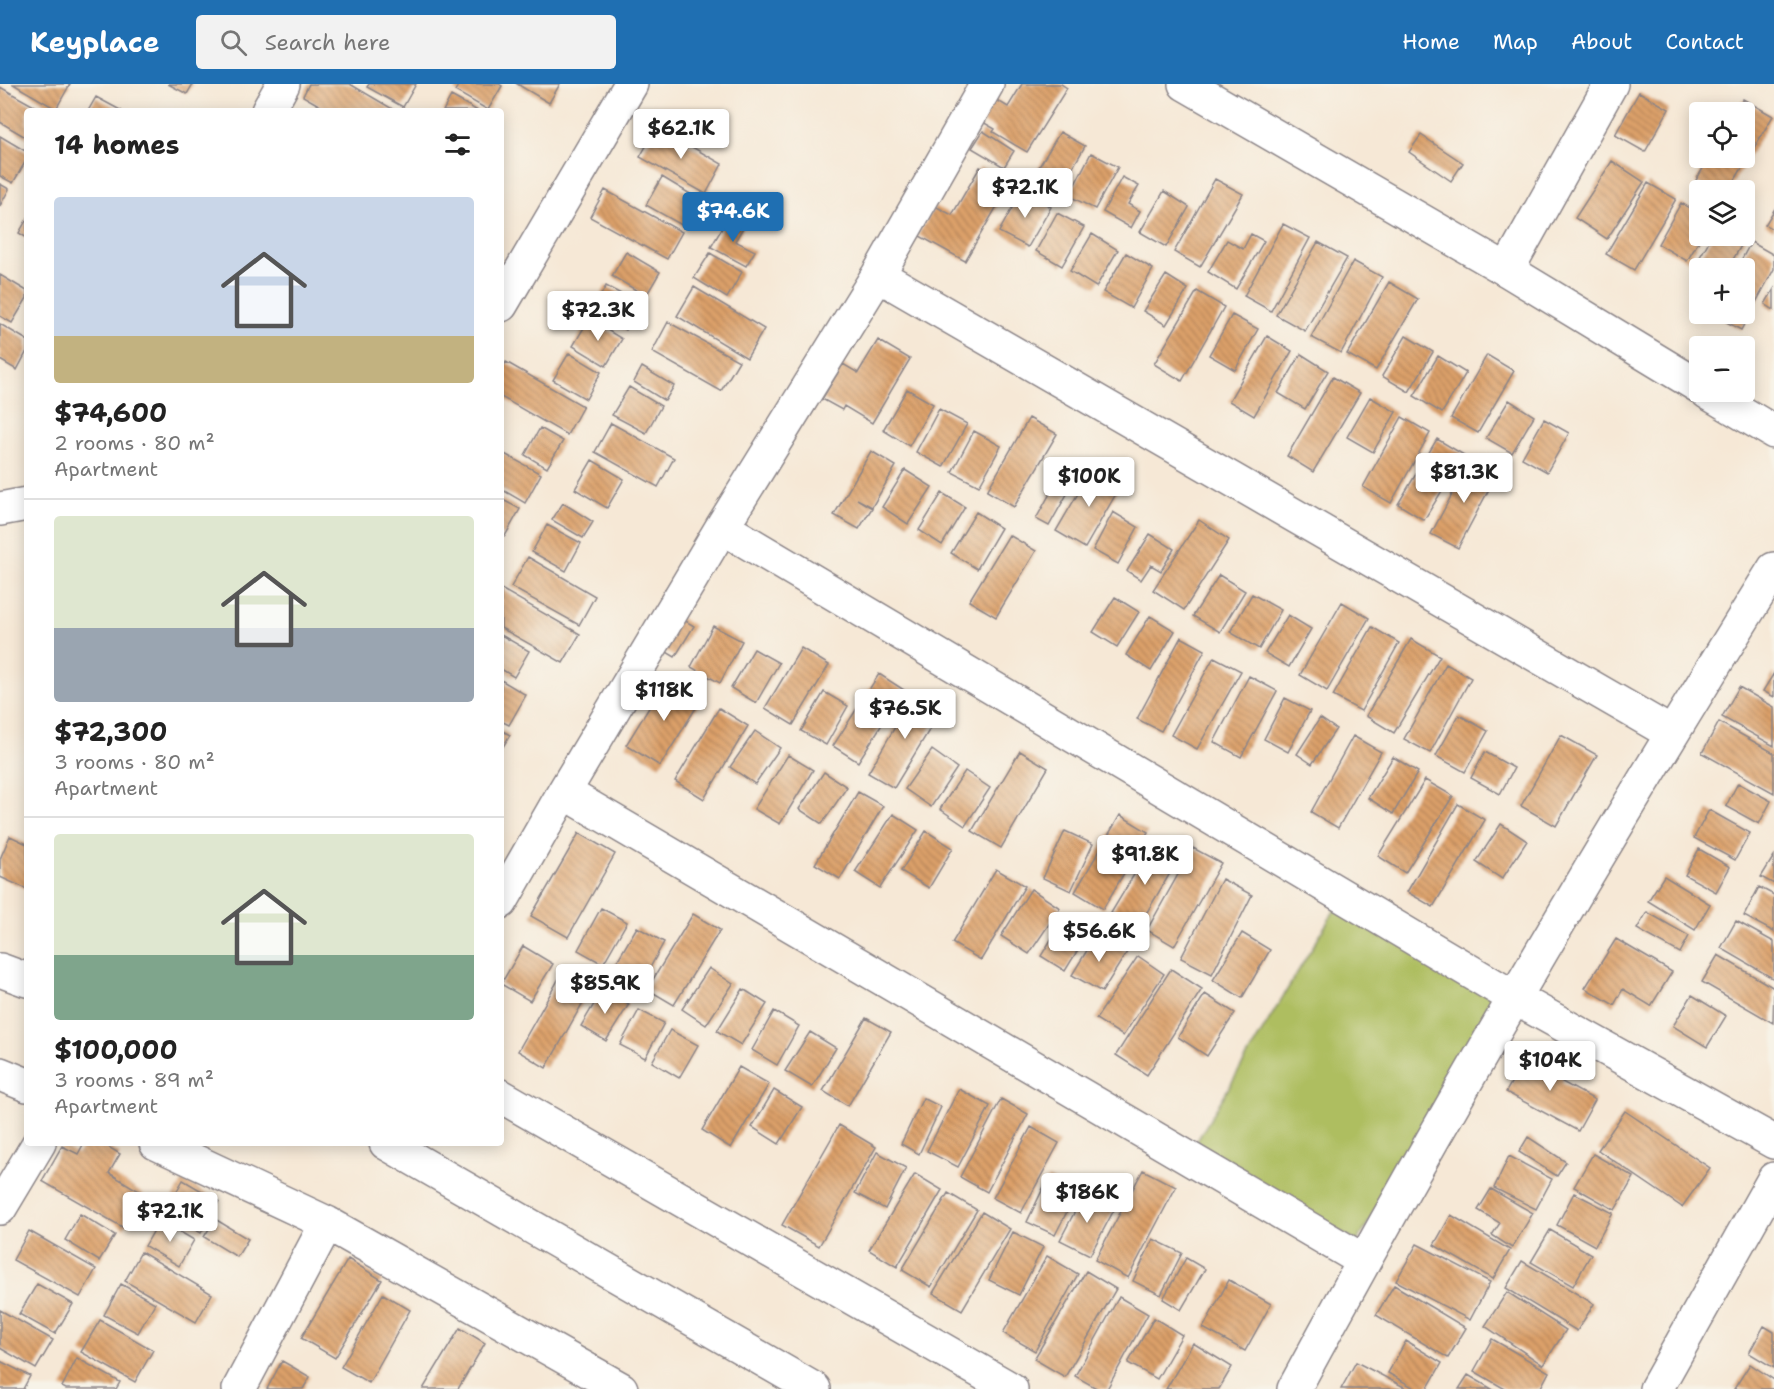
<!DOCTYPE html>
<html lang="en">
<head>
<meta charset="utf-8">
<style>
  :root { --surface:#fff; --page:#f2f2f2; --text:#222; --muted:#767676; --line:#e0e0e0; --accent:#1f6fb2 }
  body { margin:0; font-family:"Shantell Sans",sans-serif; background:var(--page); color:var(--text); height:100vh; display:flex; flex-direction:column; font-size:22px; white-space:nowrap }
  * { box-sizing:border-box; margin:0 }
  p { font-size:20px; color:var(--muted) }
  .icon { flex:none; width:33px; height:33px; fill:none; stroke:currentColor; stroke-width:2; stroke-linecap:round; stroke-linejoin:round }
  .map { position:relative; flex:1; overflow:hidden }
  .drawer { position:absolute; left:24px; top:24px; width:480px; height:1038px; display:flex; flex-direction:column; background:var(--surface); border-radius:6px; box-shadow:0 3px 15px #0003 }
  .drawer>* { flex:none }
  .buttons { position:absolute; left:1689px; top:18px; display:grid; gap:12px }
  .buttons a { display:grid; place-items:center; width:66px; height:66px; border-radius:6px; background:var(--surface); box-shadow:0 3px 15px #0003; font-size:30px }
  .price { position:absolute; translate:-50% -51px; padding:0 14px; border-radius:6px; background:#fff; color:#222; font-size:20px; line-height:39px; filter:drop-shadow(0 2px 3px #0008) }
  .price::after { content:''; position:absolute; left:50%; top:36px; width:18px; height:14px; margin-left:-9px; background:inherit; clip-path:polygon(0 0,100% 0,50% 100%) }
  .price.active { background:var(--accent); color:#fff }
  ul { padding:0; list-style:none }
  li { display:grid; align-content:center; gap:12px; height:318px; padding:0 30px }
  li+li { border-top:2px solid var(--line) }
  li span { display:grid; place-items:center; height:186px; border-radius:6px; color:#555 }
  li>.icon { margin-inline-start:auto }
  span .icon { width:108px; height:108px; fill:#fffc; stroke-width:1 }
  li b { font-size:26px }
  h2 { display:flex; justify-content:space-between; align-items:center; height:72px; padding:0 30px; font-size:26px }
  header { display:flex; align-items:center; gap:36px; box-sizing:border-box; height:84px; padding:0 30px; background:var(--accent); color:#fff }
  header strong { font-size:28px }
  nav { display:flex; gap:33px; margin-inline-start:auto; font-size:21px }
  .search { width:420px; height:54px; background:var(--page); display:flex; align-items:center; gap:15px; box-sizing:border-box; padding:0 21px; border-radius:6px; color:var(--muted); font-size:22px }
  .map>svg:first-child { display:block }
  .grass { fill:#aebe60; stroke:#68704e; stroke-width:1.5 }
  .building { fill:url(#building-back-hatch) }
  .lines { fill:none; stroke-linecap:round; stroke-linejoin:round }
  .minor-casing { stroke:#8c8588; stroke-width:36 }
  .minor { stroke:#fff; stroke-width:33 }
</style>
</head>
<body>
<header>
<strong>Keyplace</strong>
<div class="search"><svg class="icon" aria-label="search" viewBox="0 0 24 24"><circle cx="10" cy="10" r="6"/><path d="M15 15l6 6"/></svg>Search here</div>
<nav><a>Home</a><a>Map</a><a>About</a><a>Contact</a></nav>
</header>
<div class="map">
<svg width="1774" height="1305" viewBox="0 0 1774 1305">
  <defs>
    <pattern id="building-back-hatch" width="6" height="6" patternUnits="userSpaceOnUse" patternTransform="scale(1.5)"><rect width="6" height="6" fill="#dca069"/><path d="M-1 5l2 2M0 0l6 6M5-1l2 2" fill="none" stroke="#b28258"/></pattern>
  </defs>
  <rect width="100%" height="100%" fill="#f7f3e8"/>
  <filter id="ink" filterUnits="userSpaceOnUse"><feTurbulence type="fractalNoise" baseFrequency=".0167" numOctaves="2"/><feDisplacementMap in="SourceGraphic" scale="12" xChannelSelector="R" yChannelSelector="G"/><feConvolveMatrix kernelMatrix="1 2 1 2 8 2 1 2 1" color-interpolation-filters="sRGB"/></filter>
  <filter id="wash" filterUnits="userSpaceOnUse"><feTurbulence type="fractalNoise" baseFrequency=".008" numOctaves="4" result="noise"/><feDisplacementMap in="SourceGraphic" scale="24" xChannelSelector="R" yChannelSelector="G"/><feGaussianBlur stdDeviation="1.35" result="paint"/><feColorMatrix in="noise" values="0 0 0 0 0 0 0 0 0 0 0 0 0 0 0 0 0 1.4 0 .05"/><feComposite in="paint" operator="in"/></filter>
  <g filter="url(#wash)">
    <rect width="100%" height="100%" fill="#f6e8d6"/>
    <path class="grass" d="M1337 822 1501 914 1357 1158 1194 1062Z"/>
    <g id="blocks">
      <path class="building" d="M13 0H70L56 25Z
        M168 0H193L187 10Z
        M309 0H350L396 27H329L303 12Z
        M369 0H416L403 23 367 3Z
        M459 0H499L502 2 488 26 455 7Z
        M517 0H560L549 19Z
        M1022 0H1061L1067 4 1027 68 993 48 995 45 981 37 995 15 1008 23Z
        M0 3 43 27H27V54L0 38Z
        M1639 8 1669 25 1645 68 1615 51Z
        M451 12 478 27H443Z
        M96 13 122 27H88Z
        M1743 15 1773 32 1729 106H1710L1695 98 1709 74H1744V28H1735Z
        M657 43 722 80 706 110 640 73Z
        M983 47 1014 67 1004 83 972 64Z
        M1060 48 1085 62 1060 106 1034 91Z
        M1421 51 1463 79 1451 97 1409 68Z
        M0 52 27 68V75L13 99 0 92Z
        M1091 69 1118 83 1095 125 1069 112Z
        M1612 77 1644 98 1607 155 1575 134Z
        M980 83 1010 100 965 177 918 151 935 122 952 131Z
        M662 93 702 117 687 144 646 121Z
        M1122 93 1139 102 1128 120 1140 127 1131 144 1103 128Z
        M1215 95 1243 110 1200 183 1174 168Z
        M1648 99 1676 115 1634 186 1606 170Z
        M0 100 9 105 0 122Z
        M605 106 682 148 667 175 590 133Z
        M1022 106 1051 123 1028 163 999 148Z
        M1164 107 1189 123 1166 163 1140 148Z
        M1681 119 1700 130V152H1702L1687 177 1658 160Z
        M1774 126V146L1765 141Z
        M1057 129 1084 143 1062 182 1036 167Z
        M728 134 744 142 735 157 755 167 746 182 711 163Z
        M27 135V154L19 149Z
        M1283 140 1310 154 1271 227 1244 212Z
        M1092 150 1118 166 1096 203 1070 187Z
        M1251 150 1264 157 1236 205 1208 188 1227 156 1243 165Z
        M1712 152H1740L1745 155 1728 184H1700V188L1693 185Z
        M1318 158 1347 174 1305 247 1276 231Z
        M1751 158 1774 171V185L1741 246 1712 230H1744V184H1737Z
        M626 168 660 188 646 212 612 192Z
        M710 169 742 188 727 214 694 194Z
        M1126 169 1153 185 1131 224 1103 208Z
        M1353 177 1382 193 1341 269 1311 253Z
        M0 191 27 207V214L12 239 0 232Z
        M1166 191 1188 205 1166 241 1143 227Z
        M1389 198 1418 215 1376 286 1347 270Z
        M606 202 640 220 626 246 592 227Z
        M694 203 764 245 747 274 677 232Z
        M1774 205V226L1765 220Z
        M1197 207 1224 223 1182 297 1154 280Z
        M1232 231 1258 245 1235 286 1209 271Z
        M589 235 622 255 606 282 573 262Z
        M668 238 739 277 721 307 652 268Z
        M0 240 27 256V267L17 286 0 276Z
        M1267 252 1292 267 1254 332 1229 317Z
        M1406 252 1433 268 1409 308 1382 292Z
        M878 256 910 275 872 339 844 322 842 326 822 315 843 280 858 289Z
        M569 269 601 288 586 315 553 296Z
        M1301 270 1328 287 1305 325 1278 309Z
        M1487 271 1514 287 1478 349 1451 334Z
        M1438 272 1466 289 1442 329 1414 312Z
        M506 278 583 322 567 351 501 313V286Z
        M642 283 674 302 665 317 634 298Z
        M1333 293 1360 309 1313 388 1287 372Z
        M629 303 661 322 646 349 612 331Z
        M907 305 933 320 909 362 883 346Z
        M1370 313 1396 328 1373 368 1347 353Z
        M1509 316 1534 332 1512 369 1486 354Z
        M939 325 967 340 943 383 916 368Z
        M1402 333 1430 349 1391 419 1363 403Z
        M1029 334 1057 350 1014 423 987 407Z
        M1544 335 1569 349 1547 388 1522 374Z
        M611 339 674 374 658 403 595 368Z
        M540 344 563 357 547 384 525 371Z
        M974 347 1001 362 979 402 952 388Z
        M1437 355 1464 371 1424 436 1398 420Z
        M871 367 896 382 872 423 857 415 872 424 859 445 834 431Z
        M501 368 541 390 525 419 501 405Z
        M1471 375 1497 390 1458 464 1431 450Z
        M592 376 624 395 607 424 575 405Z
        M1093 384 1121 401 1085 464 1056 447Z
        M905 386 932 403 908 440 882 423Z
        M1058 395 1071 403 1049 442 1036 435Z
        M942 409 965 423 942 461 919 446Z
        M501 415 520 425 505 452 501 450Z
        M563 419 593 438 583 454 552 436Z
        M976 428 1001 444 977 485 951 469Z
        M1113 428 1138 443 1118 480 1093 466Z
        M1199 436 1229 456 1184 526 1153 506Z
        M547 441 581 459 566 487 532 468Z
        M1150 450 1174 465 1161 487 1151 481 1141 496 1127 487Z
        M1009 451 1036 467 996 533 969 517Z
        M528 473 595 512 579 541 511 503Z
        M1219 491 1245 507 1220 548 1193 532Z
        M501 505 580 550 563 579 501 544Z
        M1252 510 1281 526 1259 565 1230 548Z
        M1115 513 1139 528 1117 563 1093 548Z
        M1342 518 1369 534 1327 607 1300 591Z
        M1288 531 1311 545 1289 583 1265 569Z
        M1150 532 1175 547 1151 587 1126 571Z
        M679 533 694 542 675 573 660 564Z
        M713 542 742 557 720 599 691 583Z
        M1372 543 1399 559 1361 627 1333 612Z
        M501 551 529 567 514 593 501 585Z
        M1181 553 1205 566 1161 647 1137 635Z
        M1411 555 1440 572 1394 649 1366 632Z
        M801 564 829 581 793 641 765 624Z
        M754 565 779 579 756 619 731 604Z
        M1214 573 1241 587 1197 665 1171 651Z
        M1446 580 1471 594 1430 669 1404 655Z
        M1774 589V613L1763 607Z
        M879 590 904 606 858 678 833 662Z
        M1249 592 1277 607 1241 673 1214 658Z
        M668 593 702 614 660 682 626 661Z
        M501 596 526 611 509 641 501 637Z
        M1739 603 1774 623V662L1722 633Z
        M824 608 848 622 826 661 801 647Z
        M915 609 942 625 894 704 868 689Z
        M1285 614 1310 627 1288 668 1264 655Z
        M719 624 748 642 704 715 675 697Z
        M1459 631 1488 647 1465 688 1436 672Z
        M1320 634 1336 645 1312 680 1297 670Z
        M1719 638 1774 669V709L1702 669Z
        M501 646 510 651 501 666Z
        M755 647 780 664 755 700 730 683Z
        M1561 651 1597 671 1556 742 1521 722Z
        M1353 652 1381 668 1338 744 1311 728Z
        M932 666 957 684 931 723 905 705Z
        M1020 667 1048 684 1001 764 972 747Z
        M1485 668 1514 684 1500 710 1471 694Z
        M788 671 813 686 780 740 754 725Z
        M1393 673 1418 688 1393 730 1368 714Z
        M965 687 990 704 965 742 940 725Z
        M824 688 847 703 822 740 799 725Z
        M1425 696 1453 712 1405 789 1378 772Z
        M1738 699 1771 717 1759 740 1726 722Z
        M858 708 883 722 840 795 815 780Z
        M1458 720 1485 736 1433 823 1407 808Z
        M1709 726 1750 749 1735 776 1694 754Z
        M893 730 918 746 880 804 855 788Z
        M1120 731 1148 748 1103 825 1075 808Z
        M1501 740 1527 757 1502 795 1476 778Z
        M926 747 953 764 929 804 901 787Z
        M1065 747 1093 760 1071 807 1043 794Z
        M579 749 615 770 568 853 531 832Z
        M10 752 27 760V805L0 793V775Z
        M1153 759 1179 774 1137 845 1111 829Z
        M1193 764 1221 779 1174 862 1147 846Z
        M1699 765 1730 783 1716 808 1685 791Z
        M1774 772V800L1761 793Z
        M996 785 1025 802 981 876 952 859Z
        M1664 792 1710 820 1695 846 1648 817Z
        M1222 795 1252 811 1212 890 1181 874Z
        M1759 803 1774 811V848L1744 832Z
        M1031 805 1060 824 1029 870 1001 852Z
        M601 824 627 838 603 880 578 866Z
        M1647 828 1689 852 1680 869 1637 845Z
        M693 830 720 846 674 921 647 905Z
        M1066 831 1090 846 1065 887 1041 872Z
        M1736 837 1774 858V895L1721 864Z
        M637 843 664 858 641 900 613 884Z
        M1242 849 1270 866 1242 914 1213 896Z
        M1097 850 1127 868 1102 908 1072 891Z
        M1616 855 1672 888 1651 922 1623 905 1614 921 1585 904Z
        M523 862 553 880 530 917 501 900Z
        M1718 871 1774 904 1773 939 1702 898Z
        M1138 872 1164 890 1123 952 1096 935Z
        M566 882 595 897 546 984 518 967Z
        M709 884 733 900 706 941 682 925Z
        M1171 885 1202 905 1147 991 1116 971Z
        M603 905 629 920 606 957 581 942Z
        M743 905 767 920 741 961 717 947Z
        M1205 910 1235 929 1207 972 1178 953Z
        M1692 911 1726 932 1707 963 1673 942Z
        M639 926 664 939 645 974 620 961Z
        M774 927 799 942 777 981 752 966Z
        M866 934 891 948 848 1022 823 1007Z
        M670 946 698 961 679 994 652 978Z
        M810 948 836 964 812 1003 785 987Z
        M1529 967 1567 987 1562 998 1595 1016 1578 1047 1506 1008Z
        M739 983 769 1000 731 1064 702 1046Z
        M959 1005 990 1022 958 1083 927 1067Z
        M774 1006 802 1023 779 1060 752 1043Z
        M923 1014 941 1023 919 1070 901 1060Z
        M1001 1015 1028 1030 987 1108 960 1093Z
        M1625 1027 1710 1084 1682 1123 1598 1066Z
        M839 1041 876 1063 819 1162 782 1141Z
        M1031 1043 1059 1059 1021 1129 993 1114Z
        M1528 1053 1566 1078 1557 1092 1519 1068Z
        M84 1059H102L120 1070 109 1089 144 1110 124 1144 42 1097 62 1062 78 1070Z
        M877 1068 906 1084 885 1125 855 1109Z
        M1593 1070 1634 1093 1615 1126 1574 1103Z
        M1509 1072 1552 1095 1536 1125 1494 1104Z
        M1143 1086 1176 1103 1128 1194 1095 1176Z
        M915 1090 942 1106 897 1183 869 1166Z
        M1048 1094 1077 1108 1055 1151 1027 1138Z
        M183 1096 219 1117 201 1149 165 1128Z
        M1491 1105 1533 1129 1512 1164 1492 1151 1500 1139 1478 1126Z
        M1085 1108 1115 1124 1090 1171 1060 1156Z
        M948 1109 977 1126 931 1203 902 1186Z
        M1574 1109 1613 1129 1595 1162 1557 1141Z
        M982 1128 1010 1145 962 1226 933 1209Z
        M80 1130 115 1151 99 1177 65 1156Z
        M1451 1131 1510 1166 1493 1195 1434 1161Z
        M215 1135 248 1155 237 1173 204 1153Z
        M160 1136 194 1156 179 1182 145 1162Z
        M1550 1146 1591 1170 1573 1202 1531 1178Z
        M29 1147 96 1185 80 1213 13 1176Z
        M1013 1148 1043 1163 1019 1211 989 1196Z
        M1153 1155 1182 1169 1161 1211 1133 1197Z
        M1417 1160 1490 1198 1470 1236 1396 1197Z
        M141 1168 212 1210 196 1238 125 1197Z
        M1047 1172 1078 1190 1035 1267 1003 1249Z
        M1186 1174 1205 1185 1181 1226 1163 1215Z
        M348 1175 382 1196 335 1274 301 1254Z
        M1522 1177 1594 1220 1577 1247 1506 1204Z
        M1086 1187 1116 1205 1065 1293 1034 1275Z
        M1229 1196 1271 1220 1245 1267 1203 1244Z
        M37 1200 73 1220 55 1250 19 1230Z
        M121 1200 155 1219 138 1249 104 1231Z
        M1394 1201 1466 1244 1448 1274 1376 1231Z
        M1507 1208 1566 1246 1543 1281 1485 1242Z
        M383 1210 410 1226 369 1299 341 1283Z
        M1119 1213 1148 1230 1107 1305H1098L1075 1292Z
        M0 1226 53 1256 36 1285 0 1264Z
        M1154 1234 1182 1251 1157 1295 1128 1279Z
        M100 1236 153 1266 135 1298 81 1268Z
        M1764 1242 1774 1248V1284L1749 1269Z
        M460 1244 485 1259 458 1305H423Z
        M1492 1255 1549 1288 1540 1305H1505L1474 1287Z
        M1406 1257 1442 1279 1427 1305H1416L1388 1289Z
        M1193 1259 1232 1283 1219 1305H1166Z
        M77 1274 120 1298 116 1305H66L62 1303Z
        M0 1277 30 1292 23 1305H0Z
        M282 1277 310 1293 303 1305H267Z
        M1356 1278 1408 1305H1341Z
        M1750 1280 1774 1296V1305H1734Z
        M1468 1291 1492 1305H1459Z"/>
    </g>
  </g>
  <g filter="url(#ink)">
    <use href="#blocks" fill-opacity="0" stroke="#8c8588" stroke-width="1.5"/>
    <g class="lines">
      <defs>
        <path id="minor" d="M1185 0 1507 186 1700 303
          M268 27 283 0
          M1507 186 1611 0
          M878 191 1671 649
          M501 221 631 0
          M1707 308 1774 348
          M0 425 27 420
          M722 443 1513 913 1774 1058
          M564 708 1364 1177
          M501 818 564 708 722 443 878 191 987 0
          M0 886 27 896
          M0 990 27 1001
          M501 1012 1011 1305
          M156 1059 327 1139 621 1305
          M386 1059 814 1305
          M0 1124 39 1059
          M239 1305 327 1139
          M1294 1305C1445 1026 1606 754 1774 485
          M1656 1305 1774 1095"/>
      </defs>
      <use href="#minor" class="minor-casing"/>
      <use href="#minor" class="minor"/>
    </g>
  </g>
</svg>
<div class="buttons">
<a><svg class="icon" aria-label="locate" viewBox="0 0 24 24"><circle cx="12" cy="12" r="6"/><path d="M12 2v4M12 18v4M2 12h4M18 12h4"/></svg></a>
<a><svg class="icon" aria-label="layers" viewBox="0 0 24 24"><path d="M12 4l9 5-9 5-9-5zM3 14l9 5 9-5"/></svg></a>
<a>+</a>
<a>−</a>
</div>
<b class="price" style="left:681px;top:76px">$62.1K</b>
<b class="price" style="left:1025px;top:135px">$72.1K</b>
<b class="price active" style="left:733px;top:159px">$74.6K</b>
<b class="price" style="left:598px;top:258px">$72.3K</b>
<b class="price" style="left:1464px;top:420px">$81.3K</b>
<b class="price" style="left:1089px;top:424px">$100K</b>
<b class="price" style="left:664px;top:638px">$118K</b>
<b class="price" style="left:905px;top:656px">$76.5K</b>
<b class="price" style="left:1145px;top:802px">$91.8K</b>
<b class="price" style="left:1099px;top:879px">$56.6K</b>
<b class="price" style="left:605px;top:931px">$85.9K</b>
<b class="price" style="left:1550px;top:1008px">$104K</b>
<b class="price" style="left:1087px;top:1140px">$186K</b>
<b class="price" style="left:170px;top:1159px">$72.1K</b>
<section class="drawer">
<h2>14 homes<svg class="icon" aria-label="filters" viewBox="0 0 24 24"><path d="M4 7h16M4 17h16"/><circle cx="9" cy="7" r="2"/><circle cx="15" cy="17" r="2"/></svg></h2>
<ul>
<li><span style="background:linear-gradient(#c9d6e8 75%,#c2b280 0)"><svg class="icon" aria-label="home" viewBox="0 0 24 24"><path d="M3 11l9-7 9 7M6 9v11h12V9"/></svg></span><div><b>$74,600</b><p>2 rooms · 80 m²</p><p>Apartment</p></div></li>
<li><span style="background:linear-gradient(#dfe7d0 60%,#9aa5b1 0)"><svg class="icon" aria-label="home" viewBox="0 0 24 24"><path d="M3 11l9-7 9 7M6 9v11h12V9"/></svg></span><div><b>$72,300</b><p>3 rooms · 80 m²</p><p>Apartment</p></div></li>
<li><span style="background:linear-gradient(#dfe7d0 65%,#7fa58c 0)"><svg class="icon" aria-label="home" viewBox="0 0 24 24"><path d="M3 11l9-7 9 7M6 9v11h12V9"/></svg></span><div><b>$100,000</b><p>3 rooms · 89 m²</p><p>Apartment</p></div></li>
</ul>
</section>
</div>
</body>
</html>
